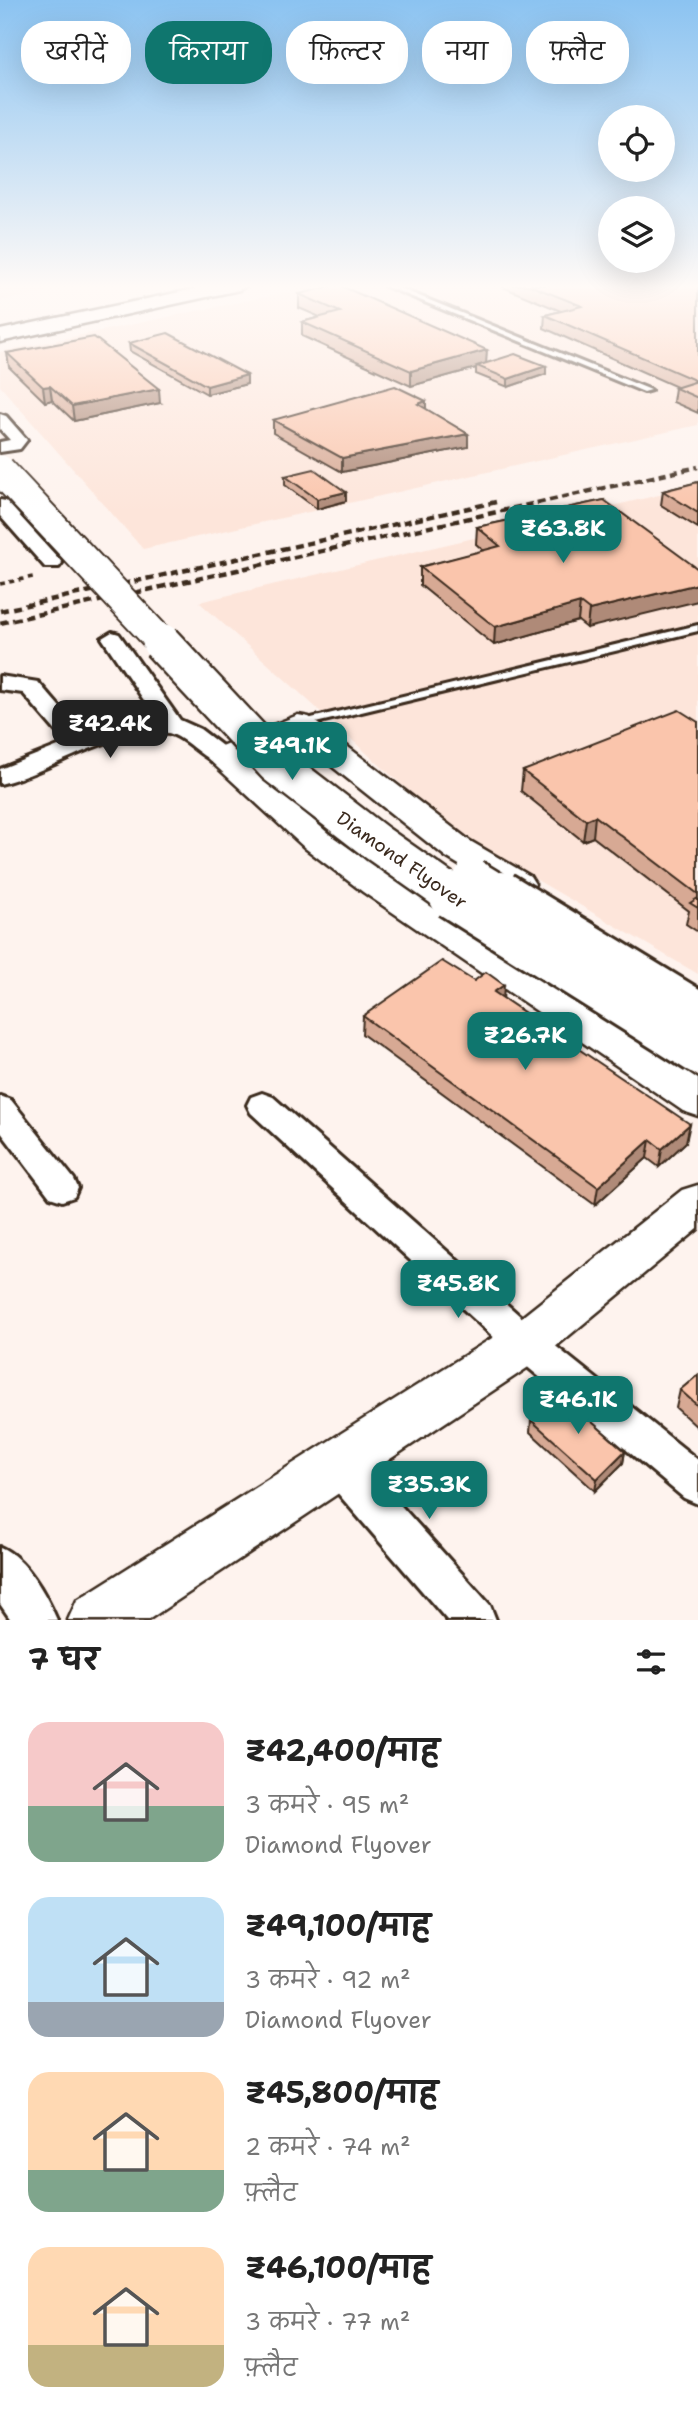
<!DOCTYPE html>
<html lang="hi">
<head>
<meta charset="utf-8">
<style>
  :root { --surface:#fff; --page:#f2f2f2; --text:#222; --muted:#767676; --accent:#0f766e }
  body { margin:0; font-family:"Shantell Sans","Playpen Sans Deva",sans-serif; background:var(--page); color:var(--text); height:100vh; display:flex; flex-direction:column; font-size:26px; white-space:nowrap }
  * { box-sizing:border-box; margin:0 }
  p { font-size:23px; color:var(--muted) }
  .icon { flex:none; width:38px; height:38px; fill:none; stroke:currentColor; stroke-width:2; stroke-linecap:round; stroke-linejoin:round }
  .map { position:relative; height:1620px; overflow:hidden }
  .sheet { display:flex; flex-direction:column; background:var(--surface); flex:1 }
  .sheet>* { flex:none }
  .guide { position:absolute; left:21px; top:21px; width:656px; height:63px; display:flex; gap:14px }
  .buttons { position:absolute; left:598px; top:105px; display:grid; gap:14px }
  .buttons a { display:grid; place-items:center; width:77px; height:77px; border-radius:50%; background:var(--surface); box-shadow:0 7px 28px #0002; font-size:35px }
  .price { position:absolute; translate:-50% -60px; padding:0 16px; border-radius:14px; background:var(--accent); color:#fff; font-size:23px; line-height:46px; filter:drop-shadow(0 2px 4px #0008) }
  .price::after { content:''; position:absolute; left:50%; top:42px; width:21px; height:16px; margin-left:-10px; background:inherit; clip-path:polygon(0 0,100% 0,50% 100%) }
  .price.active { background:#222; color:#fff }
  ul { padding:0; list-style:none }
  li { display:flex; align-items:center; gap:21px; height:175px; padding:0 28px }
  li span { display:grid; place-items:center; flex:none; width:196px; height:140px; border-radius:21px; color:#555 }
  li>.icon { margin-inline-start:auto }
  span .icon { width:84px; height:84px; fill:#fffc; stroke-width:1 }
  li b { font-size:30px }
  h2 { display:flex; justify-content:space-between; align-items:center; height:84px; padding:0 28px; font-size:30px }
  .pill { padding:0 24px; border-radius:28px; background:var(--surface); box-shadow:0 7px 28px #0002; font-size:24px; line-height:63px }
  .pill.active { background:var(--accent); color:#fff }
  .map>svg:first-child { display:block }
  .built { fill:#fde5da }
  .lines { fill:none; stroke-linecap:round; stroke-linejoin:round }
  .lane-casing { stroke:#3b2a1e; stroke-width:6 }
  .street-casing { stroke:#3b2a1e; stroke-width:6 }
  .secondary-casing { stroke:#3b2a1e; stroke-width:5 }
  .path { stroke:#3b2a1e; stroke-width:3.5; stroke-dasharray:5 4.5; stroke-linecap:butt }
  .lane { fill:#fff; fill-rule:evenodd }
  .street { fill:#fff; fill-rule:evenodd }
  .secondary { fill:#fff; fill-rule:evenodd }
  .rail { stroke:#3b2a1e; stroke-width:4.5; stroke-dasharray:8 4.5; stroke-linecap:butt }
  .highway-bridge-far2-casing { stroke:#3b2a1e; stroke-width:33; stroke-linecap:butt }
  .highway-bridge-far1-casing { stroke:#3b2a1e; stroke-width:42; stroke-linecap:butt }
  .highway-bridge-casing { stroke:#3b2a1e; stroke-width:52; stroke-linecap:butt }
  .highway-bridge-far2 { stroke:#fff; stroke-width:29 }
  .highway-bridge-far1 { stroke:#fff; stroke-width:37 }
  .highway-bridge { stroke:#fff; stroke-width:46 }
  .wall { fill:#d7a994; stroke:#3b2a1e; stroke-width:2 }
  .shaded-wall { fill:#af8a78; stroke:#3b2a1e; stroke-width:2 }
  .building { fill:#fac5ac; stroke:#3b2a1e; stroke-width:2 }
  .labels { text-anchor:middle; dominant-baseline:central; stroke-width:5; stroke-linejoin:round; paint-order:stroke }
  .street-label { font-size:19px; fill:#3b2a1e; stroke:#fff }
</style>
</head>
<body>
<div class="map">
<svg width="698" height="1620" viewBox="0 0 698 1620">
  <rect width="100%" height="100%" fill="#fef3ee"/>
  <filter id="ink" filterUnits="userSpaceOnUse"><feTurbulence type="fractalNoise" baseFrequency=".0143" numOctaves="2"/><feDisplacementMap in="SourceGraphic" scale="14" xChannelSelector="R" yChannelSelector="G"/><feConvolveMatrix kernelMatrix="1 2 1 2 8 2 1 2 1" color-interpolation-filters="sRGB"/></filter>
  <g filter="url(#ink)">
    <path class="built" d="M0 285H82L0 301Z
      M322 285H698V425L143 549 0 386V352Z
      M698 486V974L453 831 199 602Z"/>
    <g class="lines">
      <defs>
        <path id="lane" d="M383 285H392L651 390 644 392Z
          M698 625V631L299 727 293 724 299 721Z"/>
        <path id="street" d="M0 414 6 416 27 440 20 449 0 452V442L10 440 0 429Z
          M0 500 6 501 59 559 62 563 59 567H45L0 516Z
          M112 632 119 634 180 720 200 729 230 752 234 757 230 762C203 769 188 731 159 732 103 733 53 771 0 784V769L66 743 23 693 0 690V676L38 682 85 736 156 718 102 638Z
          M262 1093 273 1097 538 1332 698 1460V1504L684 1498 512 1354 251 1113 247 1105 251 1097Z
          M0 1096 11 1100 74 1179 78 1188 74 1197 62 1201 50 1197 0 1131Z
          M337 1445 351 1450 490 1605 496 1620H447L323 1476 318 1463 323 1450Z
          M0 1547C26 1558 46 1594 57 1620H11L0 1604Z"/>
        <path id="secondary" d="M213 285H248L239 290 0 342V330Z
          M298 715 309 717 470 841 530 876 535 884 530 892 517 895 504 892 446 857 295 737 243 759 329 834 389 876 698 1079V1116L683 1111 363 892 305 848 206 757 211 750Z
          M698 1185V1229L542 1358 148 1620H68L77 1600 508 1328 682 1190Z"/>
      </defs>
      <use href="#lane" class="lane-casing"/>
      <use href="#street" class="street-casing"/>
      <use href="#secondary" class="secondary-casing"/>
      <path class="path" d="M0 584 37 576"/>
      <use href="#lane" class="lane"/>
      <use href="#street" class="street"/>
      <use href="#secondary" class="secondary"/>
      <path class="rail" d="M0 611 496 502
        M0 623 698 467"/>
      <defs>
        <path id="highway-bridge-far2" d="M0 470 163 644"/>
        <path id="highway-bridge-far1" d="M161 642 276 765 377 843 454 897
          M473 878 504 897"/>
        <path id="highway-bridge" d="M452 895 698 1050
          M501 895 698 1015"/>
      </defs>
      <use href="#highway-bridge-far2" class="highway-bridge-far2-casing"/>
      <use href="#highway-bridge-far1" class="highway-bridge-far1-casing"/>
      <use href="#highway-bridge" class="highway-bridge-casing"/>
      <use href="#highway-bridge-far2" class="highway-bridge-far2"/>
      <use href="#highway-bridge-far1" class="highway-bridge-far1"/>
      <use href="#highway-bridge" class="highway-bridge"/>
    </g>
    <path class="wall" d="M498 285H698V413L673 402 675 388 677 387 544 328 545 315 561 311Z
      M299 294 486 363 546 366V374L508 387 476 374V368L411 386 302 336V322L320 317 299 308Z
      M129 343 247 375V384L207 394 130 351Z
      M7 353 160 403 74 421 52 400 45 402 9 367Z
      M426 401V409L468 434V447L342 472 273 433V420Z
      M285 476 346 492V501L317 509 285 485Z
      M698 482V528L661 505 663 491Z
      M604 500 587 628 578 621 494 645 420 585V567L484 551 476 544 477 527Z
      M698 722V932L686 924 689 911 593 837 583 841 521 791 523 771Z
      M474 981 503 998 686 1142 659 1167 647 1158 595 1205 362 1034 363 1016Z
      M698 1375V1428L676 1408 680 1390Z
      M531 1420 625 1451 623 1463 595 1491 530 1432Z"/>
    <path class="shaded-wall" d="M487 350 486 365 477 366 476 368 411 386V371Z
      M546 366V374L508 387V379Z
      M247 375V384L207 394V386Z
      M50 386 52 400 45 402 43 387Z
      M159 389 160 403 74 421 72 406Z
      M426 401V413L418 404Z
      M468 434V447L342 472V458Z
      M346 492V501L317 509V499Z
      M698 584V601L587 628 589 610Z
      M580 603 578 621 494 645 495 627Z
      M595 816 593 837 583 841 586 820Z
      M504 985 503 1002 494 992Z
      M690 1124 686 1142 659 1167 662 1149Z
      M650 1140 647 1158 595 1205 598 1187Z
      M625 1451 623 1463 595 1491 597 1479Z"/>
    <path class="building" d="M336 285H339L487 350 411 371 302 322 340 312 299 294Z
      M529 285H698V398L675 388 697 381 545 315 582 306Z
      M168 333 247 375 207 386 129 343Z
      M94 337 159 389 72 406 50 386 43 387 7 353Z
      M515 354 546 366 508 379 477 366Z
      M395 386 426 401 418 404 468 434 342 458 273 420Z
      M314 469 346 492 317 499 285 476Z
      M698 482V513L663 491Z
      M604 500 698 569V584L589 610 580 603 495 627 420 567 500 546 477 527Z
      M679 710 698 722V894L595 816 586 820 523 771Z
      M698 898V908L690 903Z
      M442 961 474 981 486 972 504 985 494 992 690 1124 662 1149 650 1140 598 1187 363 1016Z
      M698 1375V1406L680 1390Z
      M559 1393 625 1451 597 1479 531 1420Z"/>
  </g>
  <linearGradient id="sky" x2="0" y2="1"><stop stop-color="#8bc3f1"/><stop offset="0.56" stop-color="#fffaf7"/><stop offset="1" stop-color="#fffaf7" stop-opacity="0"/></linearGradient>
  <rect width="698" height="512" fill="url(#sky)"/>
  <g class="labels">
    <g class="street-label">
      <text transform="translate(402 860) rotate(35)">Diamond Flyover</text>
    </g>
  </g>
</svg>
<div class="buttons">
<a><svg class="icon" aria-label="locate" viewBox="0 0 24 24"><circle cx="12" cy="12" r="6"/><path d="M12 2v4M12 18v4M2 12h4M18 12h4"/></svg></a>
<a><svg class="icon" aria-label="layers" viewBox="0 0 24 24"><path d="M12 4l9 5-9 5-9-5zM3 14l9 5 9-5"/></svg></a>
</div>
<b class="price" style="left:563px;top:565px">₹63.8K</b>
<b class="price active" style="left:110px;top:760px">₹42.4K</b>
<b class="price" style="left:292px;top:782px">₹49.1K</b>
<b class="price" style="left:525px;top:1072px">₹26.7K</b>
<b class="price" style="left:458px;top:1320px">₹45.8K</b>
<b class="price" style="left:578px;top:1436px">₹46.1K</b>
<b class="price" style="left:429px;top:1521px">₹35.3K</b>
<div class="guide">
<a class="pill">खरीदें</a>
<a class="pill active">किराया</a>
<a class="pill">फ़िल्टर</a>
<a class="pill">नया</a>
<a class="pill">फ़्लैट</a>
</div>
</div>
<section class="sheet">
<h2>7 घर<svg class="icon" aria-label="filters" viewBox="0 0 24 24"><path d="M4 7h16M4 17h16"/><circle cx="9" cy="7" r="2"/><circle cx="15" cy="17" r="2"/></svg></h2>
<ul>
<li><span style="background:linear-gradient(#f6c9c9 60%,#7fa58c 0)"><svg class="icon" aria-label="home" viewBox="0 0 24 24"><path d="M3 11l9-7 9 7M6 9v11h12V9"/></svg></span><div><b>₹42,400/माह</b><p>3 कमरे · 95 m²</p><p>Diamond Flyover</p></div></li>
<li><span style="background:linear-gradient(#bfe0f5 75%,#9aa5b1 0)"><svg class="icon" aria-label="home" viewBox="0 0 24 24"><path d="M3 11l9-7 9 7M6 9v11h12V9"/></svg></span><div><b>₹49,100/माह</b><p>3 कमरे · 92 m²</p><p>Diamond Flyover</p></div></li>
<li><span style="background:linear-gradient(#ffd9b3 70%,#7fa58c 0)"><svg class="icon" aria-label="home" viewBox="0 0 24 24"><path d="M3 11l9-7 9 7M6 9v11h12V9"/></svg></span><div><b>₹45,800/माह</b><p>2 कमरे · 74 m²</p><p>फ़्लैट</p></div></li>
<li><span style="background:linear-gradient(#ffd9b3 70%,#c2b280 0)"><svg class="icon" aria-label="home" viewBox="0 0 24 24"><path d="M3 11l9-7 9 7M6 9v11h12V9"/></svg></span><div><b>₹46,100/माह</b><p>3 कमरे · 77 m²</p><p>फ़्लैट</p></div></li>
</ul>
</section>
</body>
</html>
